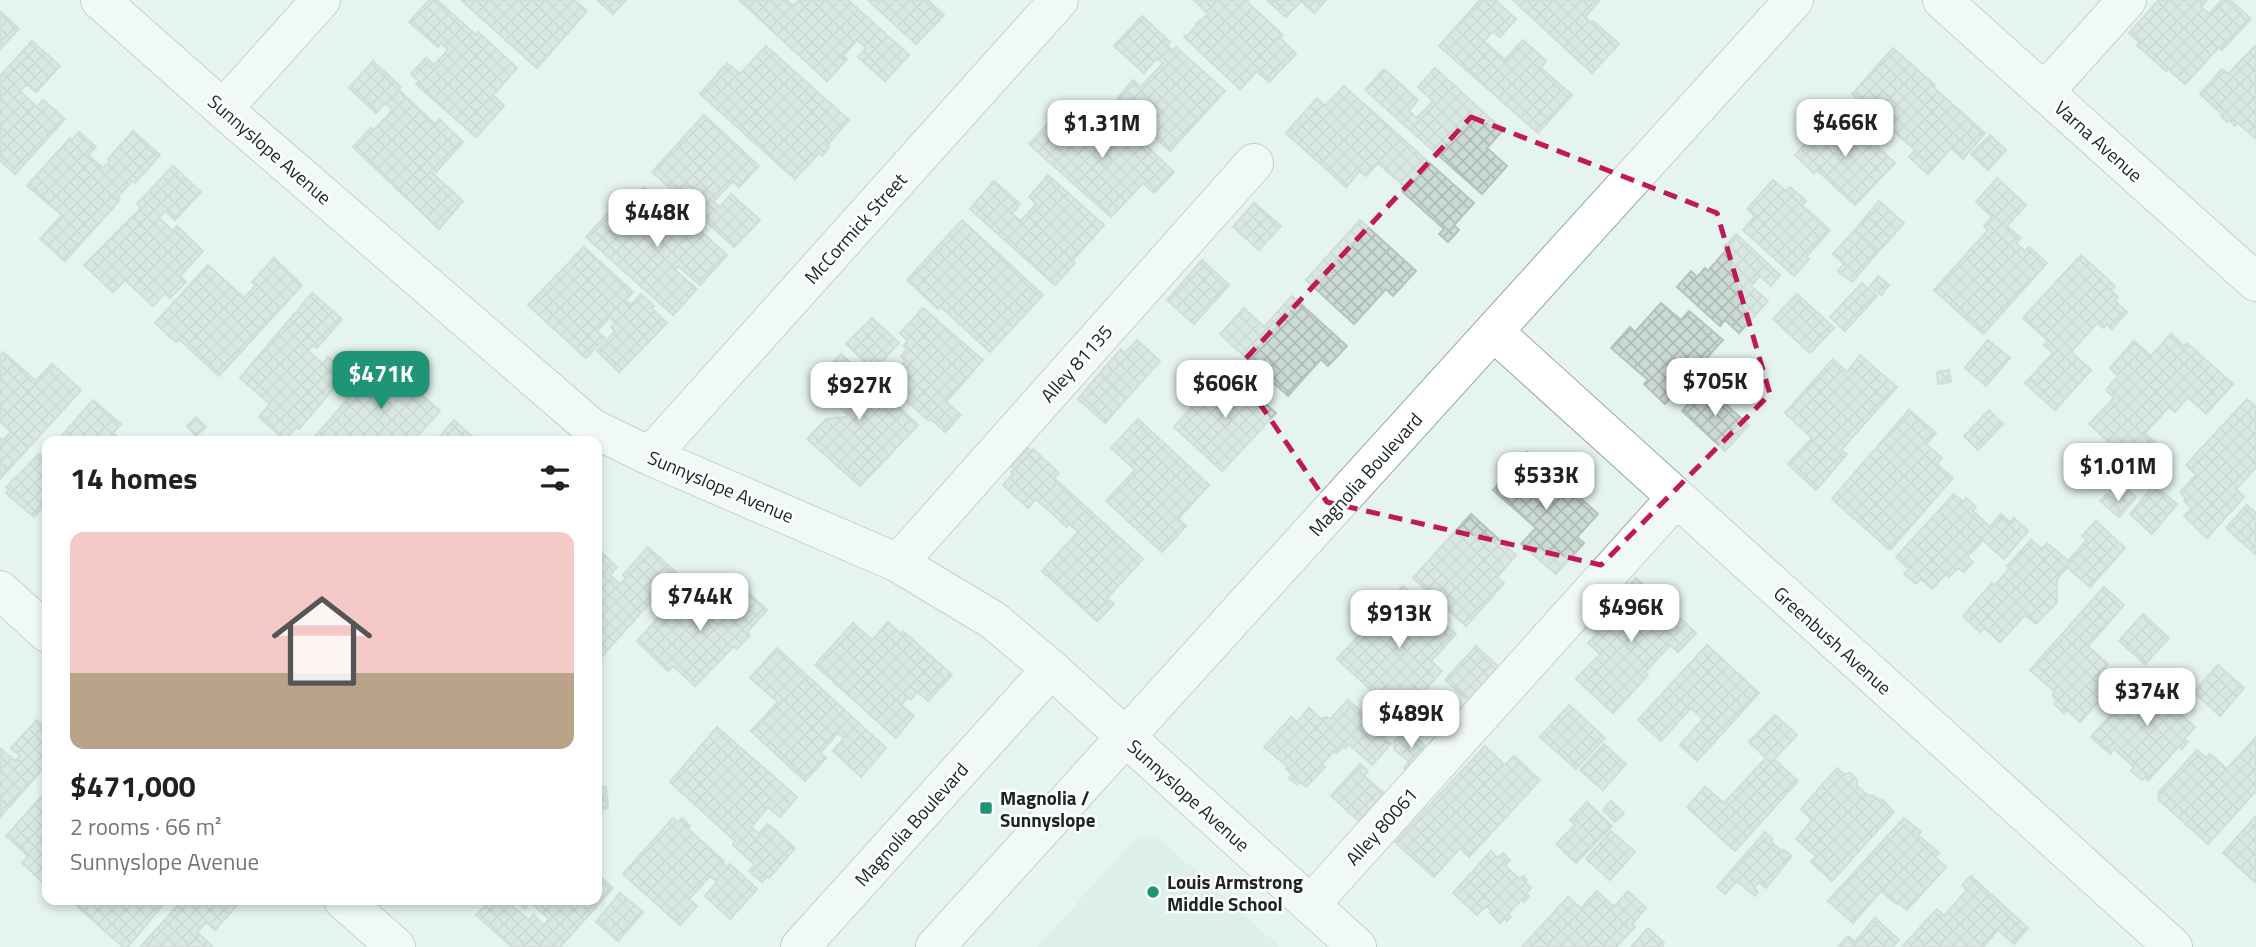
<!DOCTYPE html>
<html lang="en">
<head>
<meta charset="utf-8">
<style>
  :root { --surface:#fff; --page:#f6f6f6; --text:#202124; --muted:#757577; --line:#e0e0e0; --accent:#209477 }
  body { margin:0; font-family:"Titillium Web",sans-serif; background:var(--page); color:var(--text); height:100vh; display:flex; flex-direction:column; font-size:26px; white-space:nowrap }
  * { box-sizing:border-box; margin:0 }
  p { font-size:23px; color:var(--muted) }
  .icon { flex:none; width:38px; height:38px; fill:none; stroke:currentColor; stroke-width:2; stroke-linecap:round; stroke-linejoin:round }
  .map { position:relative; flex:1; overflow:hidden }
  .side { position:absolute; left:42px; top:436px; width:560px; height:469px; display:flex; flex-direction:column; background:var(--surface); border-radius:14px; box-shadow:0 4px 10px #0003 }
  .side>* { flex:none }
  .price { position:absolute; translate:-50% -60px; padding:0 16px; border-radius:14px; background:#fff; color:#222; font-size:23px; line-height:46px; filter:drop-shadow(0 2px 4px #0008) }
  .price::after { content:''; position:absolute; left:50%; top:42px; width:21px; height:16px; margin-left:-10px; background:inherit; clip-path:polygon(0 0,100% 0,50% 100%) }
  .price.active { background:var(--accent); color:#fff }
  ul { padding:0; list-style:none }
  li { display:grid; align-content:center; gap:14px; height:371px; padding:0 28px }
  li+li { border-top:2px solid var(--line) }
  li span { display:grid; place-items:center; height:217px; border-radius:14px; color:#555 }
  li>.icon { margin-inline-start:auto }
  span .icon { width:126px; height:126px; fill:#fffc; stroke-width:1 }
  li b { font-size:30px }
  h2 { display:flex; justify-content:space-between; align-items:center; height:84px; padding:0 28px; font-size:30px }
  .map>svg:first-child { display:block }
  .built { fill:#d1e8e0 }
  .building { fill:url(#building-cross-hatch); stroke:#b5c2bd; stroke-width:2 }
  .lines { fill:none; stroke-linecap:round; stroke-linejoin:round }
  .minor-casing { stroke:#9aa7a2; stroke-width:40 }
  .major-casing { stroke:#9aa7a2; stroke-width:40 }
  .minor { stroke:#fff; stroke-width:38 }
  .major { stroke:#fff; stroke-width:38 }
  .marked { fill:none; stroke:#c2185b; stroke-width:5; stroke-dasharray:14 9; stroke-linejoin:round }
  .poi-dot { fill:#209477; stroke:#fcfffe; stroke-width:2.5 }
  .labels { text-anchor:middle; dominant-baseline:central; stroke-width:5; stroke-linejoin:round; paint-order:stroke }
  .street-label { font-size:19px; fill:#1e2422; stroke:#fcfffe }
  .poi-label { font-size:19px; font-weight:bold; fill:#1e2422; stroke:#fcfffe; text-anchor:start }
</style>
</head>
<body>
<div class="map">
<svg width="2256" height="947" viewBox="0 0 2256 947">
  <defs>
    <pattern id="building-cross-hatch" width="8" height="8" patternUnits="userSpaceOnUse" patternTransform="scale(1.75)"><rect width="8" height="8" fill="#ccdad4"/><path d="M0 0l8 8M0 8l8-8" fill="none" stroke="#afbbb6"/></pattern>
  </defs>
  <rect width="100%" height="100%" fill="#e6f4ef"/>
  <path class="built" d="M1138 836 1158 837 1280 947H1037Z"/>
  <path class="building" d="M429 0H437L476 35 478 32 517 68 493 95 504 106 476 137 416 84 419 81 411 74 426 58 434 65 448 50 441 43 438 47 409 22Z
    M461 0H574L587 11 537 68Z
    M597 0H626L613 14Z
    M739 0H787L794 6 799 0H848L909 55 885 81 858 57 866 48 857 40 843 56 847 59 827 81Z
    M868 0H928L944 15 916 44Z
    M1194 0H1249L1247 2 1283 35 1280 38 1296 54 1269 82 1257 71 1240 89 1184 37 1186 35 1187 37 1197 25 1196 24 1208 14Z
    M1267 0H1326L1314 13 1301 1 1286 17Z
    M1480 0H1495L1516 19 1500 37 1493 31 1484 41 1505 60 1523 40 1546 61 1541 68 1572 95 1538 133 1439 46Z
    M1513 0H1600L1585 17 1591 23 1593 21 1619 44 1592 73Z
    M2159 0H2207L2201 7 2209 14 2222 0H2230L2251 19 2222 50 2219 47 2185 84 2168 69 2166 71 2137 45 2139 42 2129 33Z
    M0 11 19 29 0 49Z
    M1142 16 1170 42 1167 45 1173 51 1176 47 1225 91 1170 151 1122 107 1124 105 1117 99 1133 80 1141 87 1163 63 1157 58 1144 73 1114 46Z
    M32 41 60 66 36 92 27 84 20 91 37 107 43 100 65 119 15 174 0 161V76Z
    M766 46 849 120 827 145 829 147 822 156 819 153 795 179 700 94 727 63 740 74Z
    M2255 46 2256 48V139L2238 123 2235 126 2229 120 2227 122 2221 116 2223 115 2200 94 2222 69 2228 74Z
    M1893 48 1935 85 1933 87 1985 133 1963 159 1951 148 1928 174 1909 157 1915 150 1852 94Z
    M373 61 401 87 399 90 435 124 439 119 463 142 436 172 432 168 430 171 463 201 439 229 353 147 371 128 374 130 393 110 385 103 376 113 349 88Z
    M1435 68 1503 130 1487 148 1507 166 1482 194 1365 90 1384 69 1418 100 1409 111 1417 118 1433 101 1418 87Z
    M1344 86 1474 203 1454 225 1459 230 1448 242 1439 234 1444 229 1402 191 1405 187 1378 163 1366 176 1360 171 1346 187 1286 133 1317 98 1325 106Z
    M1107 108 1174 172 1154 193 1143 183 1111 217 1029 144 1057 114 1089 143 1097 134 1089 127Z
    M1834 113 1856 133 1853 135 1867 148 1872 142 1895 163 1855 205 1817 170 1814 173 1795 155Z
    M704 115 759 166 739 187 733 181 713 202 720 207 731 194 760 220 734 247 652 172Z
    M133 131 160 155 135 183 132 181 117 198 120 200 65 261 40 239 62 215 27 186 70 138 72 140 79 132 96 147 88 155 103 168 110 161 108 159Z
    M1990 135 2006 150 1988 170 1971 154Z
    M173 166 201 192 175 220 165 211 159 218 173 231 177 226 203 251 180 276 186 282 170 298 165 293 153 306 125 280 113 292 84 265 141 208 137 204Z
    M1048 175 1104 225 1072 261 1075 263 1055 285 970 209 994 181 1020 204 1012 214 1021 221 1036 204 1029 197Z
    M1997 178 2026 205 2007 226 2021 238 2016 243 2025 251 2029 247 2047 263 1983 334 1934 290 1988 230 1984 226 1992 217 1976 202Z
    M1773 180 1786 191 1790 187 1806 201 1802 205 1830 230 1806 257 1809 259 1794 276 1743 230 1755 216 1747 209Z
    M644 187 684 224 688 220 727 255 700 285 678 266 675 270 697 289 673 315 586 237 616 204 623 211Z
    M1879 201 1904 223 1879 251 1855 230Z
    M1254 203 1281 226 1259 250 1233 227Z
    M962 220 1043 295 990 352 940 306 938 309 907 280Z
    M1360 220 1416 271 1393 296 1386 289 1354 324 1306 280Z
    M1855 230 1879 251 1852 282 1838 271 1844 264 1833 254Z
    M1736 234 1780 275 1771 286 1760 276 1751 286 1768 301 1739 333 1725 320 1720 326 1677 287 1691 271 1697 277 1705 268 1708 271 1728 248 1725 246Z
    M584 247 633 292 625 300 631 305 641 294 654 306 651 308 667 323 619 372 597 351 615 331 611 327 615 323 610 317 597 331 605 338 586 358 528 305Z
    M2081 255 2115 286 2111 290 2118 297 2115 301 2127 312 2112 329 2107 324 2103 328 2097 323 2071 352 2091 370 2055 410 2025 383 2053 353 2044 345 2048 341 2023 318Z
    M274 258 302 285 219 376 179 339 176 342 155 323 208 265 244 298 256 285 252 282Z
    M1202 260 1229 285 1194 324 1167 300Z
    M1878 276 1889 285 1881 295 1870 286Z
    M1862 283 1877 296 1845 331 1830 317Z
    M312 293 342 319 317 348 313 345 308 351 323 364 328 357 347 373 299 429 296 427 285 440 259 417 270 404 240 378Z
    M1797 294 1834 328 1810 353 1773 319Z
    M1292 296 1347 346 1328 366 1321 359 1288 396 1220 334 1244 308 1264 327Z
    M1661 303 1681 320 1689 311 1723 340 1665 404 1644 384 1648 380 1611 348 1630 327 1635 332Z
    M923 308 983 360 946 402 961 415 945 432 931 419 929 421 889 386 893 382 889 378 905 361 901 356 907 349 903 346 908 341 900 333Z
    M872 318 899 343 874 370 846 344Z
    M2171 334 2184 346 2187 343 2233 384 2206 414 2188 397 2175 412 2169 407 2145 433 2163 450 2143 473 2089 424 2114 398 2106 390 2118 376 2110 368 2134 341 2151 356Z
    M1137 340 1160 361 1126 399 1099 374 1121 349 1125 353Z
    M1988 340 2010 358 1986 386 1965 368Z
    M3 352 36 381 52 364 81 390 0 479V438L3 440 11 432 0 421V356Z
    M841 354 918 425 860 486 807 439 826 419 846 417 848 415 813 383Z
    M1860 355 1897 387 1841 450 1847 454 1816 490 1788 464 1812 438 1785 413 1833 359 1847 372Z
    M381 361 406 383 410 379 424 391 421 394 440 411 413 441H311Z
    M1227 369 1276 413 1222 471 1174 427Z
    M1949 370 1951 382 1938 384 1937 372Z
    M1099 374 1126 399 1105 423 1078 399Z
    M1705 386 1749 425 1725 451 1682 411Z
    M2247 399 2256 407V467L2236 489 2244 497 2207 538 2184 516 2192 508 2184 501 2186 499 2180 492 2196 475 2186 465Z
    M93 400 121 424 113 433 122 441H57Z
    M1909 410 1936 433 1926 444 1942 458 1937 464 1953 478 1890 550 1832 499Z
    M1989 410 2003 424 1978 450 1964 436Z
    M196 417 206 427 196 436 187 426Z
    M1138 419 1209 485 1178 519 1186 526 1162 552 1106 501 1135 470 1111 448Z
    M454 420 477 441H436Z
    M1028 448 1031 451 1033 449 1059 473 1054 478 1143 559 1107 598 1114 604 1097 621 1042 571 1078 532 1069 524 1067 527 1036 499 1028 508 1003 485 1013 474 1011 472 1014 469 1011 466Z
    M47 452V502L34 517 6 493 9 489 6 487 39 454 42 457Z
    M1527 452 1565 490 1568 487 1598 514 1577 537 1584 543 1556 574 1521 544 1536 528 1493 490Z
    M2154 485 2177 504 2152 534 2130 514Z
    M2129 491 2136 497 2119 517 2100 501 2107 494 2119 503Z
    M1954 494 1963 502 1966 498 1976 507 1973 511 1990 527 2001 514 2010 522 2014 518 2028 531 2004 559 1983 540 1967 557 1973 562 1964 572 1958 568 1949 577 1946 574 1932 589 1921 579 1916 584 1904 574 1909 569 1896 557Z
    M2247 505 2256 513V555L2226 528Z
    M1471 514 1516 555 1497 577 1504 583 1466 626 1413 578Z
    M2096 521 2125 548 2090 587 2067 567 2057 579V602L2036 624 2025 615 2000 642 1984 628 1980 632 1963 616 1992 583 1995 585 2010 568 2007 566 2031 540 2042 549 2047 543 2068 561 2087 540 2082 536Z
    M648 547 677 573 602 656 597 651V548L617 567 610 575 620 584 626 578 623 575Z
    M1636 578 1696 633 1678 652 1670 645 1645 672 1648 675 1613 713 1576 679 1600 654 1588 643 1597 634 1594 631 1601 624 1597 621Z
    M741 586 767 610 747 632 750 635 737 649 734 646 695 686 673 666 668 671 637 641 687 587 705 604 701 609 718 625 727 615 720 608Z
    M1403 586 1456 634 1431 661 1442 671 1415 701 1404 691 1390 707 1337 659 1363 631 1367 635 1382 618 1378 614Z
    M2104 587 2124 605 2088 646 2108 664 2098 675 2111 687 2080 722 2067 710 2064 713 2054 704 2057 701 2052 695 2055 692 2030 670Z
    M2143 614 2169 638 2145 664 2119 641Z
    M888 622 901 634 903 631 952 675 928 701 917 692 911 700 908 697 901 705 914 716 896 738 815 665 853 623 872 640Z
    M1707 645 1759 693 1697 761 1680 745 1703 719 1691 708 1661 741 1638 720Z
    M1476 646 1501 669 1471 703 1445 680Z
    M777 648 886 748 861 777 833 751 844 738 838 733 820 753 826 758 805 781 751 731 778 702 750 678Z
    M2218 665 2244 688 2220 716 2194 692Z
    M2173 680 2194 699 2180 714 2195 727 2184 739 2188 742 2182 749 2179 746 2148 781 2145 777 2142 780 2131 771 2134 767 2114 749 2110 754 2091 737 2140 683 2157 698Z
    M1348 700 1367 717 1371 713 1390 730 1383 738 1391 744 1372 765 1349 744 1345 748 1341 744 1339 747 1341 748 1336 753 1334 751 1322 764 1325 767 1306 787 1300 782 1297 785 1289 778 1292 774 1286 769 1288 767 1264 747 1291 717 1297 722 1309 708 1321 719 1327 717 1330 719Z
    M1569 705 1605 738 1576 769 1540 737Z
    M1775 715 1797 735 1774 759 1798 781 1735 851 1687 807 1705 787 1724 803 1766 758 1749 742Z
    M37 720 47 730V764L0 817V748L15 761 20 756 11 748Z
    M717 727 797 797 780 817 768 807 751 827 759 834 768 824 795 848 769 878 767 876 762 882 749 871 755 865 733 845 735 841 670 782Z
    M1409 732 1430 750 1410 773 1404 768 1409 762 1394 749V742L1402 733Z
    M2256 737V791L2208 844 2159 800 2158 793 2197 750 2206 758 2210 754 2227 769Z
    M1604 744 1626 764 1603 790 1580 770Z
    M1485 746 1505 765 1514 756 1540 780 1469 857 1460 848 1434 877 1395 842Z
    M1360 764 1368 771 1364 776 1384 793 1359 821 1331 796Z
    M1837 768 1844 774 1850 773 1857 780V786L1870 797 1872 795 1880 801 1882 799 1894 812 1832 881 1811 862 1816 856 1796 839 1812 820 1801 809Z
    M606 787 608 808 597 809V788Z
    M47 790V886L22 863 28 856 6 836Z
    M1611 801 1624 813 1615 822 1603 810Z
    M1587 802 1612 826 1576 863 1556 844 1575 825 1570 820Z
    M2256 816V883L2223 853Z
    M673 818 678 822 682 818 690 826 688 829 724 861 722 863 727 867 730 864 757 889 730 919 705 896 717 882 710 876 689 899 697 906 680 925 623 874Z
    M1904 818 1921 832 1918 835 1939 853 1935 857 1946 867 1907 910 1899 903 1897 904 1881 891 1853 923 1828 901Z
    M1611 831 1635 852 1610 880 1586 859Z
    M1765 832 1773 839 1771 842 1783 852 1784 850 1792 856 1766 888 1759 882 1754 888 1758 892 1755 896 1737 881 1725 894 1717 887Z
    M1491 851 1498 858 1503 853 1510 860 1505 866 1520 879 1523 876 1527 880 1525 882 1531 888 1526 894 1529 896 1524 902 1522 899 1508 914 1511 917 1507 921 1505 918 1500 923 1490 913 1492 911 1486 906 1477 915 1453 893Z
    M597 874 613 888 560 947H512L476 915 491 900H505L529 920 534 915 544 925 549 919 530 902 525 909 514 900H597Z
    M1971 876 2028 928 2014 944 1998 930 1983 947H1902L1937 909 1944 916 1967 890 1962 885Z
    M1597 891 1614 907 1628 891 1646 908 1632 924 1635 927 1616 947H1522L1568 897 1581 908Z
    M620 893 643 912 618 941 596 922Z
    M70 900H167L128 947H123Z
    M183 900H237L240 902 215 930 206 922 197 932 213 947H140Z
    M1875 918 1899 940 1892 947H1838L1848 936 1855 942Z
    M1648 928 1664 943 1662 947H1631Z"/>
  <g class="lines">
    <defs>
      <path id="minor" d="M100 0 223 109 592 428 650 456 898 563 993 620 1051 669 1357 947
        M1942 0 2256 282
        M2045 91 2127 0
        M223 109 321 0
        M1494 332 2173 947
        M650 456 1059 0
        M898 563 1254 163
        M0 590 47 633
        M343 900 396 947
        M1310 905 1676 498
        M800 947 1051 669"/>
      <path id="major" d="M935 947 1794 0"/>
    </defs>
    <use href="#minor" class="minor-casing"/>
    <use href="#major" class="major-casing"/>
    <use href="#minor" class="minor"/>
    <use href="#major" class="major"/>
  </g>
  <path d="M0 0H2256V947H0ZM1471 117 1717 213 1770 394 1601 565 1327 502 1236 369Z" fill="#e6f4ef" fill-opacity=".55" fill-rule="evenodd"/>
  <path class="marked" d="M1471 117 1717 213 1770 394 1601 565 1327 502 1236 369Z"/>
  <g class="poi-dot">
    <rect x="979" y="801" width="14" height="14" rx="3.5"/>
    <circle cx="1153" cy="892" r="7"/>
  </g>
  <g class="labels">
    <g class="street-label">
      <text transform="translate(2099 141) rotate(42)">Varna Avenue</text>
      <text transform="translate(270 149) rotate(41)">Sunnyslope Avenue</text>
      <text transform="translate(855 228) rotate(-48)">McCormick Street</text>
      <text transform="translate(1076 363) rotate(-48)">Alley 81135</text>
      <text transform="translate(1365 474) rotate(-48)">Magnolia Boulevard</text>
      <text transform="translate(721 486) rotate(23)">Sunnyslope Avenue</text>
      <text transform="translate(1833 640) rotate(42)">Greenbush Avenue</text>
      <text transform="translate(1189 795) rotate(42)">Sunnyslope Avenue</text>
      <text transform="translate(911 824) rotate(-48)">Magnolia Boulevard</text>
      <text transform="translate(1381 826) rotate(-48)">Alley 80061</text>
    </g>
    <g class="poi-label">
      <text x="1000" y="797">Magnolia /<tspan x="1000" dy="22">Sunnyslope</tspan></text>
      <text x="1167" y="881">Louis Armstrong<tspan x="1167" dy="22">Middle School</tspan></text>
    </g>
  </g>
</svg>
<b class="price" style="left:1845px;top:159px">$466K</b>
<b class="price" style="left:1102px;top:160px">$1.31M</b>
<b class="price" style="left:657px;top:249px">$448K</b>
<b class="price active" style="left:381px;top:411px">$471K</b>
<b class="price" style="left:1715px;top:418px">$705K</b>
<b class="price" style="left:1225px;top:420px">$606K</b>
<b class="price" style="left:859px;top:422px">$927K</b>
<b class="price" style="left:2118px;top:503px">$1.01M</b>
<b class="price" style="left:1546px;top:512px">$533K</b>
<b class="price" style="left:700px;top:633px">$744K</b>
<b class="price" style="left:1631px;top:644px">$496K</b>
<b class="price" style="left:1399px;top:650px">$913K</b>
<b class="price" style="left:2147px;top:728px">$374K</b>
<b class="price" style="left:1411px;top:750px">$489K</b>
<section class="side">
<h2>14 homes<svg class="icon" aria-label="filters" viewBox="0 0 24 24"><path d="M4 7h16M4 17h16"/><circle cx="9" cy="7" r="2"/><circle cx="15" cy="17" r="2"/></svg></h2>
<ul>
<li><span style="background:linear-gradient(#f6c9c9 65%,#b9a48a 0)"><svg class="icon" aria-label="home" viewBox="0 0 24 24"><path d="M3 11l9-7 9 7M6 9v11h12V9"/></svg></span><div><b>$471,000</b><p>2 rooms · 66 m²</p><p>Sunnyslope Avenue</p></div></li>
</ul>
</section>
</div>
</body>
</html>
